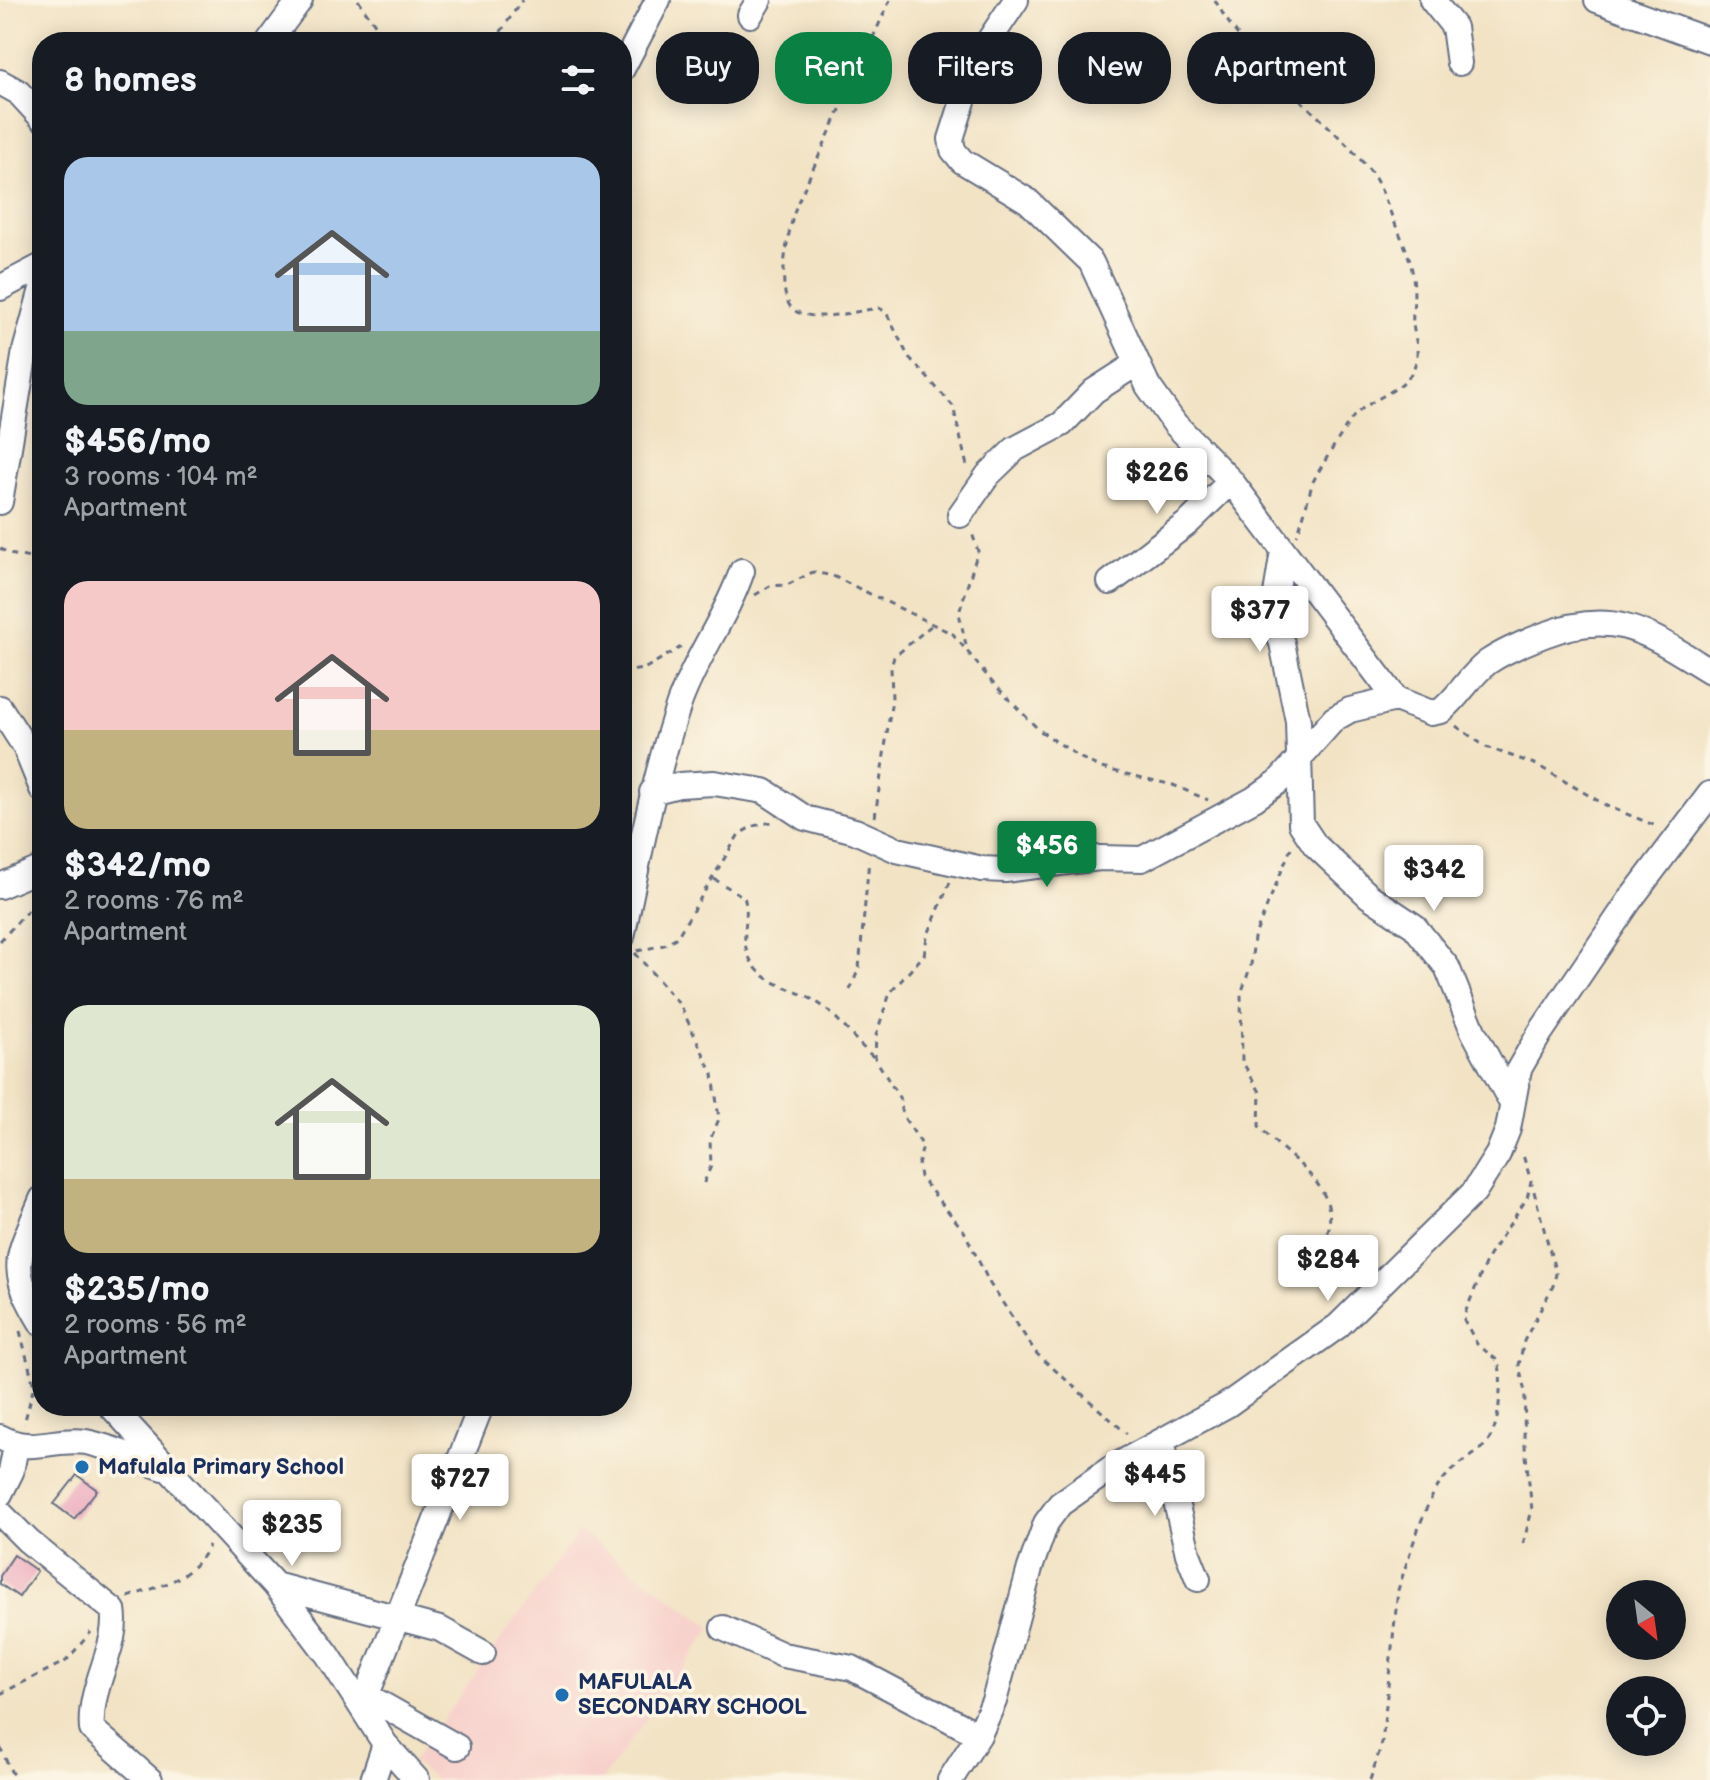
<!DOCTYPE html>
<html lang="en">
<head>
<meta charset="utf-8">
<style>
  :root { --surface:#171b24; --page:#20242c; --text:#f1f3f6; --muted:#9ea1a6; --accent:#0b8043 }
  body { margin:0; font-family:"Balsamiq Sans",sans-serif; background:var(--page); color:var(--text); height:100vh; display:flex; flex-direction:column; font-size:30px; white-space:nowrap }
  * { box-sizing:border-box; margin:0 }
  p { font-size:26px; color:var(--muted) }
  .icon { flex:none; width:44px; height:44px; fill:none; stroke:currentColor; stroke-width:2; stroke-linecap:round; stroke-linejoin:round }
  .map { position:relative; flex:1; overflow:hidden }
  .sheet { position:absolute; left:32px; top:32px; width:600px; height:1384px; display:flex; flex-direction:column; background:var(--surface); border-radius:32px; box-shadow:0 4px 20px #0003 }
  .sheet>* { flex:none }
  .guide { position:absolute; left:656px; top:32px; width:760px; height:72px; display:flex; gap:16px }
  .needle { width:52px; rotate:151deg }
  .tools { position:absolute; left:1606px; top:1580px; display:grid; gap:16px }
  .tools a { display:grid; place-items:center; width:80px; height:80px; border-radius:50%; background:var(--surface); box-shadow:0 4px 20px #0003; font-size:40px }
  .price { position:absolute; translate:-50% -68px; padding:0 18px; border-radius:8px; background:#fff; color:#222; font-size:26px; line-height:52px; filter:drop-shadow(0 2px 4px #0008) }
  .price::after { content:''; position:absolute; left:50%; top:48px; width:24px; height:18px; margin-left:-12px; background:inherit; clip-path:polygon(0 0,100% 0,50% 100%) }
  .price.current { background:var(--accent); color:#fff }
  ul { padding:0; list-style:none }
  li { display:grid; align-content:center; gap:16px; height:424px; padding:0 32px }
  li span { display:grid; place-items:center; height:248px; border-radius:24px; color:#555 }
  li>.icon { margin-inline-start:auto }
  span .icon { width:144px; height:144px; fill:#fffc; stroke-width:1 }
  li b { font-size:34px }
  h2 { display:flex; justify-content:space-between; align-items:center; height:96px; padding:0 32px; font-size:34px }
  .chip { padding:0 28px; border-radius:32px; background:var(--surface); box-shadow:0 4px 20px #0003; font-size:28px; line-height:72px }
  .chip.current { background:var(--accent); color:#fff }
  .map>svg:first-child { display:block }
  .built { fill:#f7d0cb }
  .building { fill:#ecaabe }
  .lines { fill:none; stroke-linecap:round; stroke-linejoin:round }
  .minor-casing { stroke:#666e82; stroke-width:28 }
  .path { stroke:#666e82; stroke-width:3; stroke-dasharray:6 6; stroke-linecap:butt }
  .minor { stroke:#fff; stroke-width:24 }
  .poi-dot { fill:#1f6fb2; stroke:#fcf5e5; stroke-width:3 }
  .labels { text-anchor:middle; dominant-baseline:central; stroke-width:7; stroke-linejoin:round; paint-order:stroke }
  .poi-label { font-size:22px; font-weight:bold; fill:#1b2f5e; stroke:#fcf5e5; text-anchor:start }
</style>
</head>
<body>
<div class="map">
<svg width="1710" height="1780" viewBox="0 0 1710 1780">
  <rect width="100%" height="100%" fill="#fcf5e5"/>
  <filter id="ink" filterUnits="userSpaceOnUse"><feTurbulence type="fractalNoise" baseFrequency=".0125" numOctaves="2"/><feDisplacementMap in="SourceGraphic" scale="16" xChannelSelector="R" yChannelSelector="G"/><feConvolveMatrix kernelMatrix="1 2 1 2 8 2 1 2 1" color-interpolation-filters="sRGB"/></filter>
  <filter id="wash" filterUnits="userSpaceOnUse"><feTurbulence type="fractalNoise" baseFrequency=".006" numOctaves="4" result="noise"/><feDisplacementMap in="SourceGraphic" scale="32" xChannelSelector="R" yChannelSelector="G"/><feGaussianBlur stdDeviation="1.8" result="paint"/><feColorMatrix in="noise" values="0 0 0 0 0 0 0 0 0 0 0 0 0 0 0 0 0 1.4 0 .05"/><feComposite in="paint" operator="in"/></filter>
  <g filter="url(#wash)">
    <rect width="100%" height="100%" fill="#f2e3c5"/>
    <path class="built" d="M579 1531 712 1628 602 1780H437L412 1762Z"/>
    <g id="blocks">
      <path class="building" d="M77 1475 97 1490 74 1519 54 1504Z
        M14 1555 37 1571 19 1597 0 1584V1576Z"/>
    </g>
  </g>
  <g filter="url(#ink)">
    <use href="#blocks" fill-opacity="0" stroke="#666e82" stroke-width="2"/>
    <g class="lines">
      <defs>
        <path id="minor" d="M1016 0 976 60 951 139 953 150 962 161 1028 201 1091 262 1148 386 1175 424 1231 481 1396 699 1431 713 1441 711C1459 697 1469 676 1488 662 1504 651 1526 642 1544 635 1617 607 1649 634 1710 671
          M1432 0 1454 27 1459 63
          M1597 0 1710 41
          M750 15 759 0
          M269 42 300 0
          M622 69 658 0
          M0 82 18 92 42 118
          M0 288 42 266
          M0 502 25 351 42 289
          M960 515 988 475 1015 449 1062 424 1094 391 1136 364
          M1283 551 1272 619 1282 643 1298 721 1301 824 1315 845 1369 896 1414 926 1447 967 1473 1031 1510 1100
          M1110 582 1189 522 1231 481
          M0 708 25 747 42 789
          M652 792 679 785 714 783 764 791 805 818 855 831 897 850 982 869 1005 870 1100 858 1142 859 1254 799 1278 782 1334 719 1350 710 1396 699
          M0 886 42 868
          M622 937C639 858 653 780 679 704 696 656 726 618 742 571
          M42 1199C18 1258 6 1265 42 1324
          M111 1406 275 1585 328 1655 385 1744 417 1780
          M0 1437C32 1455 53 1437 86 1442 113 1447 137 1460 164 1468
          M1162 1441 1188 1554 1198 1579
          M0 1494 11 1472 16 1446
          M0 1513 28 1541 113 1610C120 1645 88 1686 92 1729L150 1780
          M275 1585 440 1629 483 1653
          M723 1628 783 1655 852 1668 979 1735
          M367 1696 457 1747
          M362 1707 481 1406
          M373 1780 385 1744
          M950 1780 979 1735 994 1701 1030 1568 1046 1523 1060 1504 1110 1469 1227 1405 1338 1326 1474 1192 1498 1154 1508 1129 1519 1069 1540 1033 1630 900 1710 794"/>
      </defs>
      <use href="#minor" class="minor-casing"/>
      <path class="path" d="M358 0 387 42
        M890 0 797 204C790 223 771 301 797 312 820 322 855 311 879 308L886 312 908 356 953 406 967 466
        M1215 0C1251 68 1323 112 1370 171 1382 187 1388 208 1396 226 1412 260 1416 276 1413 313 1411 337 1424 347 1412 372 1402 391 1370 399 1354 416 1349 421 1315 476 1313 482 1307 500 1304 517 1297 535
        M494 42 522 0
        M0 548 9 554 42 560
        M755 595 770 586 787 585 813 572 833 576 953 634 992 682 1039 730 1081 758 1101 768 1173 785 1208 800
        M966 645 959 613 978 551 971 530
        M622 672 644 669 681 647
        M1456 726 1486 747 1537 765 1607 806 1659 827
        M875 817 892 699 891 667 894 657 933 624
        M1291 848 1254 938 1251 965 1241 994 1242 1061 1260 1092 1259 1126C1290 1162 1348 1187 1324 1245L1347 1291
        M714 879 744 897C751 918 739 935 749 957 762 986 795 987 818 1003 841 1018 854 1042 875 1058
        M950 882 927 937 924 955 890 993 876 1035 875 1058 900 1099 903 1116 923 1146 918 1165 920 1177 964 1231 990 1284 1037 1354 1127 1434
        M0 941 42 895
        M637 951 664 945 677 937 739 834 753 826 772 822
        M635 953 680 1005 713 1074 719 1119 710 1140 711 1166 702 1187
        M850 990 859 968 869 860
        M20 1331 34 1386 24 1424
        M1523 1544 1532 1510 1524 1437 1525 1392 1519 1365 1524 1341 1553 1286 1556 1274 1532 1184
        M128 1597C162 1585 192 1580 209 1545
        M0 1694 66 1661 91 1632
        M0 1747 15 1780
        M1370 1780 1382 1743 1398 1590C1407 1563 1423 1507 1439 1485 1465 1448 1493 1462 1499 1405 1500 1391 1502 1375 1498 1361L1477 1344 1463 1318 1488 1257 1527 1198 1531 1181 1522 1152"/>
      <use href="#minor" class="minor"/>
    </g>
  </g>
  <g class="poi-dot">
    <circle cx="82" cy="1467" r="8"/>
    <circle cx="562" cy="1695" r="8"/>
  </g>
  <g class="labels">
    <g class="poi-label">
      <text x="98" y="1467">Mafulala Primary School</text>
      <text x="578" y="1682">MAFULALA<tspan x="578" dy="25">SECONDARY SCHOOL</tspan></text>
    </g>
  </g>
</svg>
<div class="tools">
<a><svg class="needle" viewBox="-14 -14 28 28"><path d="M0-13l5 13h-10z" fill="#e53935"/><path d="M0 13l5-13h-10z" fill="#9ea1a6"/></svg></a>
<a><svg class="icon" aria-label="locate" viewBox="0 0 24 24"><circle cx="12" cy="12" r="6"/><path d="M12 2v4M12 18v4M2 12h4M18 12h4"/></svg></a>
</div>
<b class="price" style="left:1157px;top:516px">$226</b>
<b class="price" style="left:1260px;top:654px">$377</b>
<b class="price current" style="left:1047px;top:889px">$456</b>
<b class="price" style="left:1434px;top:913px">$342</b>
<b class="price" style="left:1328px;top:1303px">$284</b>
<b class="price" style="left:1155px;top:1518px">$445</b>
<b class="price" style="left:460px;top:1522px">$727</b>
<b class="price" style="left:292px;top:1568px">$235</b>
<div class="guide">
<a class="chip">Buy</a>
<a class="chip current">Rent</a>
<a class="chip">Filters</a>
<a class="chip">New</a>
<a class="chip">Apartment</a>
</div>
<section class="sheet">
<h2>8 homes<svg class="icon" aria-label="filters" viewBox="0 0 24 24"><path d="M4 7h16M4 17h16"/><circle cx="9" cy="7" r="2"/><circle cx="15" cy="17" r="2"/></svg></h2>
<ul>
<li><span style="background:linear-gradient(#a9c7e8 70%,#7fa58c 0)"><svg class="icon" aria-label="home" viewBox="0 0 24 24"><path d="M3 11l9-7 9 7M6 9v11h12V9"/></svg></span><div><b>$456/mo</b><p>3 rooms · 104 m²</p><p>Apartment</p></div></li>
<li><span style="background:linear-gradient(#f6c9c9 60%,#c2b280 0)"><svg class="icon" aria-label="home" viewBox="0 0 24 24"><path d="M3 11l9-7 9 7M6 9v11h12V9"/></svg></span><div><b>$342/mo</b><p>2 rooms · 76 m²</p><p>Apartment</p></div></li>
<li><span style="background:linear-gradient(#dfe7d0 70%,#c2b280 0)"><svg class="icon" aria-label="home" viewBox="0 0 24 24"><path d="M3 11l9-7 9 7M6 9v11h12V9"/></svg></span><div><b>$235/mo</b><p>2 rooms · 56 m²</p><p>Apartment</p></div></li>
</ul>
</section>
</div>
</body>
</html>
